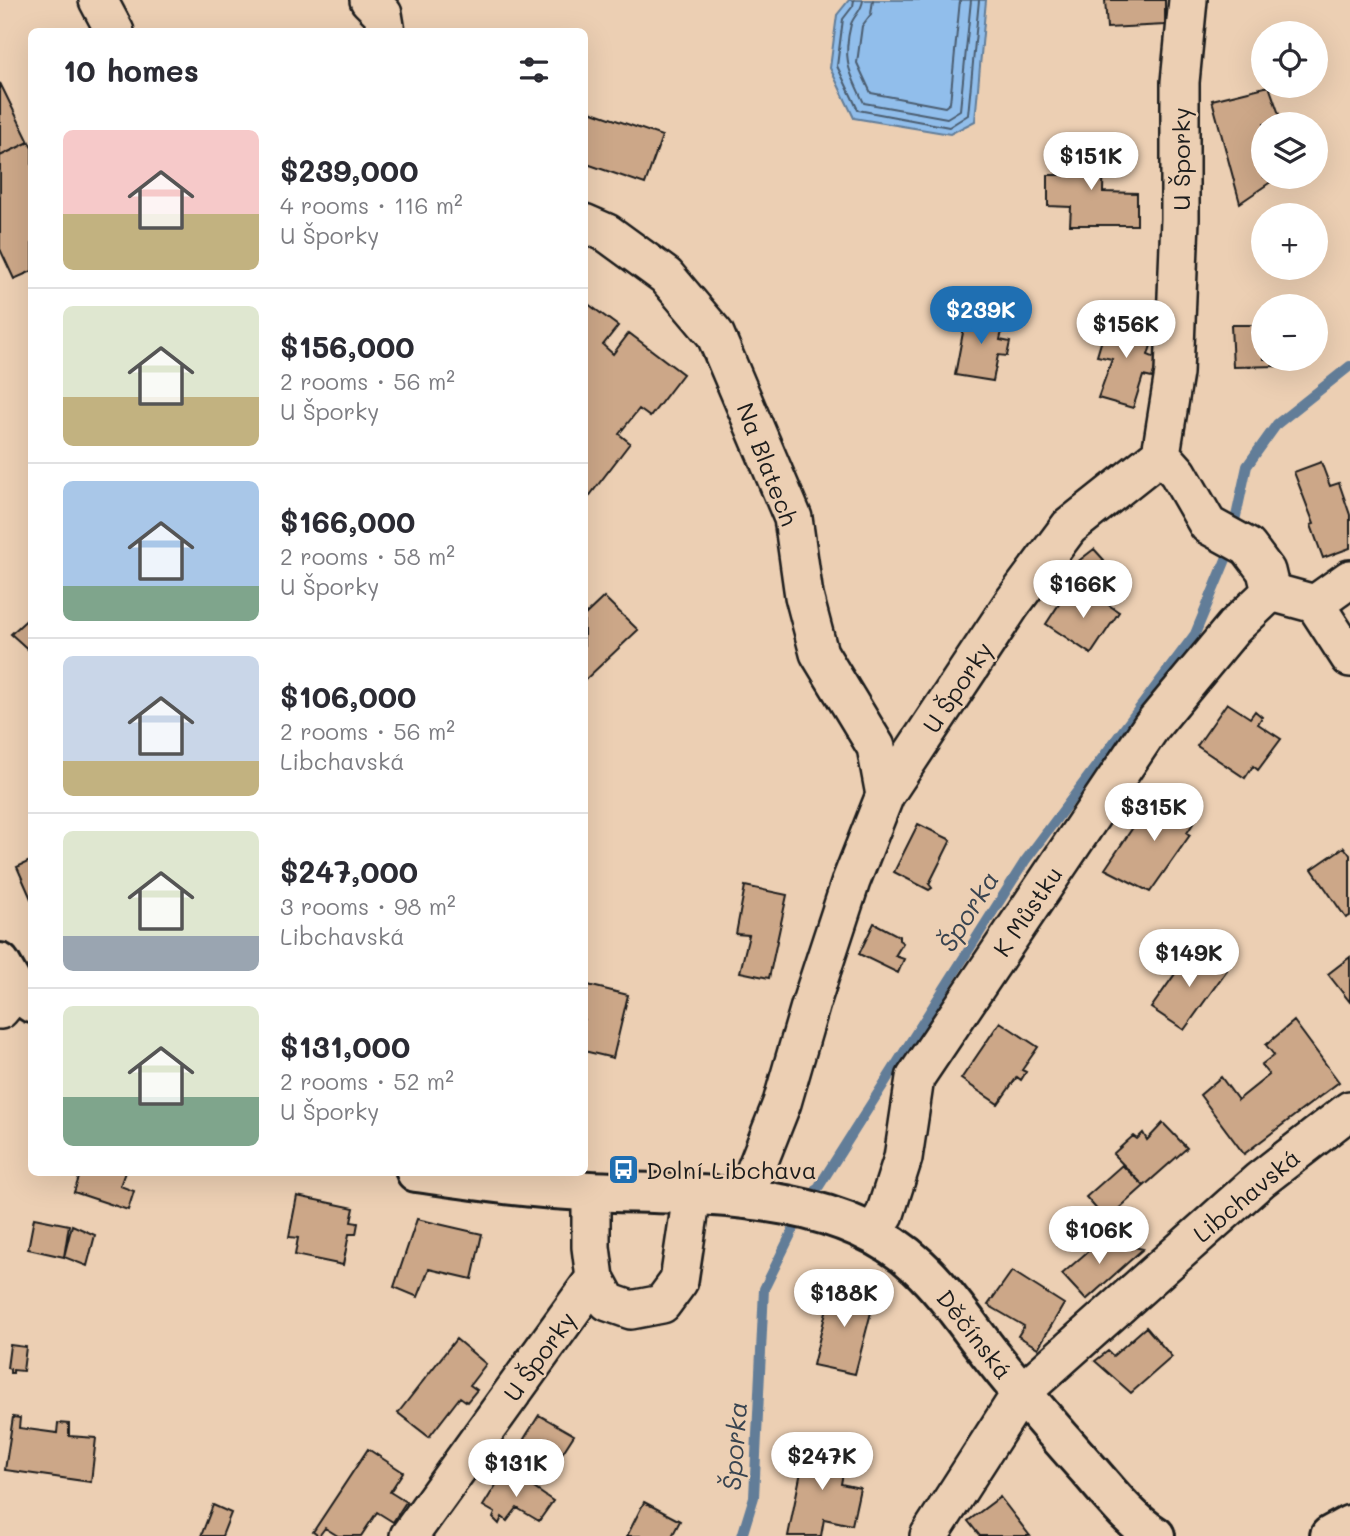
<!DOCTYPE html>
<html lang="en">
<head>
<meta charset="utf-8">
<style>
  :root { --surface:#fff; --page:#f2f2f3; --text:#2b2b33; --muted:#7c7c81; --line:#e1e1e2; --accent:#1f6fb2 }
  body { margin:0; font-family:Mali,sans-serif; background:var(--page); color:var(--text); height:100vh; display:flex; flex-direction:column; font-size:26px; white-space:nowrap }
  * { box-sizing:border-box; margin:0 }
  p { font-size:23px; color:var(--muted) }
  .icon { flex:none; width:38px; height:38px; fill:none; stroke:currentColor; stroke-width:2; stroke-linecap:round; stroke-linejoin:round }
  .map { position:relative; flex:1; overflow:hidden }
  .side { position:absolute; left:28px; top:28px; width:560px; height:1148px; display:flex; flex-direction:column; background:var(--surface); border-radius:10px; box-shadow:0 7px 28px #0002 }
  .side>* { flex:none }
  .fabs { position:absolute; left:1251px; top:21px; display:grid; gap:14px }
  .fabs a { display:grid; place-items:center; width:77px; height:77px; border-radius:50%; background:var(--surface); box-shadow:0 7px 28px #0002; font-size:35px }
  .price { position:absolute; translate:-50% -60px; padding:0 16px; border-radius:24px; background:#fff; color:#222; font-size:23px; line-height:46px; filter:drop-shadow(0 2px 4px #0008) }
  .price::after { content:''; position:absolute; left:50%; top:42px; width:21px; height:16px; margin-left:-10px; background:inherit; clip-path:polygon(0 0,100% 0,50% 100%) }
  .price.active { background:var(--accent); color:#fff }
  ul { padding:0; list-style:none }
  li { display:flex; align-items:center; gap:21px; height:175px; padding:0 35px }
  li+li { border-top:2px solid var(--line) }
  li span { display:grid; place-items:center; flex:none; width:196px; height:140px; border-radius:10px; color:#555 }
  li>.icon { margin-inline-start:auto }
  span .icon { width:84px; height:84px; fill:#fffc; stroke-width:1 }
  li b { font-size:30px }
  h2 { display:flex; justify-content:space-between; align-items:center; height:84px; padding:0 35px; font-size:30px }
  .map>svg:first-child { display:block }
  .water { fill:#91beeb; stroke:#627d98; stroke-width:2 }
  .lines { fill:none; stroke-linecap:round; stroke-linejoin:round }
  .shore { stroke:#4b5d6f; stroke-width:2 }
  .stream { stroke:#627d98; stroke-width:10 }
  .building { fill:#cca788; stroke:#1c1c1c; stroke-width:2 }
  .minor-casing { stroke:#1c1c1c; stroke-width:42 }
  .secondary-casing { stroke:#1c1c1c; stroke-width:44 }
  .minor { stroke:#eccfb3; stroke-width:37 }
  .secondary { stroke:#eccfb3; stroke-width:38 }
  .labels { text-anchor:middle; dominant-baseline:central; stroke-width:5; stroke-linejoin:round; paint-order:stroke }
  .street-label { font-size:24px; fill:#1c1c1c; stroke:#eccfb3 }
  .poi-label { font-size:24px; fill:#1c1c1c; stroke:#eccfb3; text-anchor:start }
  .water-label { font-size:26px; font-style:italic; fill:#394450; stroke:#eccfb3 }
</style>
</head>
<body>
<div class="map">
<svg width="1350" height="1536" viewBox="0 0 1350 1536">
  <rect width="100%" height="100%" fill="#eccfb3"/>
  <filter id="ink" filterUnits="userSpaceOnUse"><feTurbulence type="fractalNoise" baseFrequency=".0143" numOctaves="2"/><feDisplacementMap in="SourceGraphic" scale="14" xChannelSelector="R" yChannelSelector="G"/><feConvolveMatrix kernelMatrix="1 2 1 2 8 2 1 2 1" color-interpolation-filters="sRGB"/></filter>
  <g filter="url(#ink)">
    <path class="water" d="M849 0H986L975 121 950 134 854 118 830 68 837 15Z"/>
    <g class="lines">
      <path class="shore" d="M854 0 853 6 843 19 837 66 858 110 949 127 968 115 979 0
        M863 0C862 11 854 15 851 24 842 60 849 72 864 103L947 118 960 110 971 0
        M873 0 871 14 862 26 857 63 871 93 945 107 950 103 960 0"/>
      <path class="stream" d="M1233 530 1247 466 1277 424 1350 366
        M809 1202 1025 861 1195 634 1227 557 1230 545
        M742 1536 754 1497 764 1289 799 1218"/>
    </g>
    <path class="building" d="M1105 0H1165V25L1107 28Z
      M0 83 29 142 0 156Z
      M1269 86 1281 120 1264 124V177H1278L1240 203 1212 100Z
      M584 109 662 136 645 184 584 163Z
      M29 142 32 148V271L14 279 0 249V156Z
      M1072 146H1104L1103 192 1137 193V225H1070L1071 207 1048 206V175H1071Z
      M584 301 618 326 603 345 613 354 629 333 683 374 650 417 639 409 619 434 630 443 584 503Z
      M967 311 1005 318 1000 340 1010 342 1007 356 998 355 993 381 955 375Z
      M1109 316 1156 330 1148 355 1158 359 1152 378 1143 376 1133 408 1098 398 1112 359 1097 356Z
      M1231 325H1264V359H1285L1286 366 1233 367Z
      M1321 462 1330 486 1339 483 1350 515V548L1323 558 1311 525 1314 524 1294 472Z
      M1094 549 1104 560 1097 566 1100 570 1088 580 1076 563Z
      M1085 589 1119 612 1091 654 1046 624 1067 592 1079 600Z
      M604 597 638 630 584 681V616Z
      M32 615V653L11 634Z
      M1227 703 1250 718 1255 711 1262 717 1258 724 1281 739 1258 770 1253 766 1245 778 1197 746Z
      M1170 791 1200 813 1187 833 1190 835 1150 892 1105 869 1148 805 1156 811Z
      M918 824 951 840 929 884 932 888 929 890 894 872Z
      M1344 847 1350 855V916L1346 918 1312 869Z
      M32 860V901L17 867Z
      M745 886 787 895 769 978 740 972 749 935 736 934Z
      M874 923 899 936V940L903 943 895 956 904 959 898 973 859 954Z
      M1194 947 1227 970 1184 1030 1151 1008Z
      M1350 957V1002L1328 974Z
      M584 984 628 995 613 1058 584 1051Z
      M1294 1021 1339 1082 1244 1154 1200 1095 1221 1077 1238 1100 1269 1075 1261 1065 1274 1055 1266 1045Z
      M1000 1022 1038 1047 1022 1070 1026 1072 1021 1080 1017 1077 998 1104 961 1079Z
      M1163 1123 1187 1148 1144 1186 1113 1154 1133 1136 1137 1139 1143 1133 1147 1140Z
      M1122 1165 1144 1186 1106 1220 1086 1197Z
      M81 1172H125L120 1186 134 1191 128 1210 74 1192Z
      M297 1196 354 1208 351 1222 358 1223 356 1234H349L343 1265 295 1255 298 1238 289 1237Z
      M34 1218 69 1225 64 1257 28 1249Z
      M417 1219 482 1234 472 1279 429 1269 418 1297 394 1287Z
      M72 1225 95 1235 87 1266 64 1257Z
      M1102 1239 1143 1249 1086 1300 1062 1274Z
      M1012 1271 1064 1304 1038 1348 1018 1336 1024 1326 988 1305Z
      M833 1283 876 1293 855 1374 813 1365Z
      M1146 1327 1172 1357 1131 1393 1095 1361 1108 1351 1113 1356Z
      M456 1339 486 1364 470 1385 477 1390 467 1402 460 1397 429 1437 398 1413Z
      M10 1345 26 1347 23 1371 13 1370V1373H10V1369L7 1368Z
      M539 1415 574 1435 558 1460 524 1439Z
      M13 1417 20 1418 19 1428 57 1433 58 1423 69 1424V1436L96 1438 91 1482 5 1470Z
      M807 1442 847 1451 841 1484 860 1488 852 1525 824 1519 821 1536H788Z
      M368 1449 403 1472 390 1492 406 1502 393 1522 377 1512 361 1536H338L325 1528 319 1536 313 1532Z
      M506 1469 553 1501 539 1521 517 1508 507 1521 502 1517 499 1524 493 1518 495 1513 483 1506Z
      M1000 1497 1030 1536H980L968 1521Z
      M644 1502 680 1521 672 1536H627Z
      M213 1505 231 1513 222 1536H201Z"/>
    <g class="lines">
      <defs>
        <path id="minor" d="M98 0 115 32
          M369 0 383 14 386 32
          M584 223 607 233 666 276 715 334 793 518 804 596 819 653 876 747 885 795
          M1161 454 1178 473 1208 525 1248 547 1266 571 1271 592
          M1315 604 1350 658
          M0 1010 16 991
          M591 1191V1247L595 1278 608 1302 631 1310 662 1304 679 1281 692 1195
          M744 1199 782 1103 811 1003 851 881 885 795 1011 605 1069 527 1161 454 1174 373 1180 219V82L1188 0
          M873 1234 885 1214 903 1158 915 1078 1151 727 1234 627 1271 592 1315 604 1350 579
          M409 1536 595 1278
          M929 1536 1021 1393 1260 1180 1350 1110"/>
        <path id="secondary" d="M0 963 16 991 32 1003
          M416 1172C474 1180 531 1189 590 1191 695 1196 836 1188 918 1266 947 1293 970 1329 995 1360 1025 1398 1056 1433 1088 1469 1109 1493 1129 1519 1155 1536
          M1330 1536 1350 1525"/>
      </defs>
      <use href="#minor" class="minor-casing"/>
      <use href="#secondary" class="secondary-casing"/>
      <use href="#minor" class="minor"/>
      <use href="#secondary" class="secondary"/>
    </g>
  </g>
  <defs>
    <symbol id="bus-square" viewBox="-11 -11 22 22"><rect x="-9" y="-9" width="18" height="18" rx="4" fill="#1f6fb2" stroke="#eccfb3"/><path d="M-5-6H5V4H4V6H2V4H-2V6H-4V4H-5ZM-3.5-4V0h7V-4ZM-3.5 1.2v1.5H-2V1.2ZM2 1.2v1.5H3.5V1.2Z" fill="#fff"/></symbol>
  </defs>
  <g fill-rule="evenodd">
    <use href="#bus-square" x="606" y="1152" width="35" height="35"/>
  </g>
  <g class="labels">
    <g class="street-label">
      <text transform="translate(1180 159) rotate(-90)">U Šporky</text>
      <text transform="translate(768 464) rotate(69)">Na Blatech</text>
      <text transform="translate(957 687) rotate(-56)">U Šporky</text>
      <text transform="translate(1027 911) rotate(-56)">K Můstku</text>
      <text transform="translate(1246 1195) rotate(-40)">Libchavská</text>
      <text transform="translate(975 1334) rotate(52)">Děčínská</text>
      <text transform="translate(539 1356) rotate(-54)">U Šporky</text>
    </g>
    <g class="poi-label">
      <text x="646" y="1169">Dolní Libchava</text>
    </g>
    <g class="water-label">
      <text transform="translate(968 911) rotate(-58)">Šporka</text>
      <text transform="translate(734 1446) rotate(-86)">Šporka</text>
    </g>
  </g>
</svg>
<div class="fabs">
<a><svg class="icon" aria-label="locate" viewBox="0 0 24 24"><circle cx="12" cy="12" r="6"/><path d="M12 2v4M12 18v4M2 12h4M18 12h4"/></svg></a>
<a><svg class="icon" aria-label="layers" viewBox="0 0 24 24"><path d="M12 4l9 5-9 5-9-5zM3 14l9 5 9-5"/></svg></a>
<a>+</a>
<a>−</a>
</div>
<b class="price" style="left:1091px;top:192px">$151K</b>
<b class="price active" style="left:981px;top:346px">$239K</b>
<b class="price" style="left:1126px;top:360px">$156K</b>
<b class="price" style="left:1083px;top:620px">$166K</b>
<b class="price" style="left:1154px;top:843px">$315K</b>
<b class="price" style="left:1189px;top:989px">$149K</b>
<b class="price" style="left:1099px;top:1266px">$106K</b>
<b class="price" style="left:844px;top:1329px">$188K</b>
<b class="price" style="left:822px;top:1492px">$247K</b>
<b class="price" style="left:516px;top:1499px">$131K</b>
<section class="side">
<h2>10 homes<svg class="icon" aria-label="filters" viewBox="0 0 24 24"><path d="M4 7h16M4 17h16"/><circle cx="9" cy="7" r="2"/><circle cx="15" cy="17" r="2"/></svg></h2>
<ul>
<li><span style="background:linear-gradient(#f6c9c9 60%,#c2b280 0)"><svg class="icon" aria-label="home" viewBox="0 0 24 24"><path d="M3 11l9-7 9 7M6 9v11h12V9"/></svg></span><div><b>$239,000</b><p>4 rooms · 116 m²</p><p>U Šporky</p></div></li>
<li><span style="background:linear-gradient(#dfe7d0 65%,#c2b280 0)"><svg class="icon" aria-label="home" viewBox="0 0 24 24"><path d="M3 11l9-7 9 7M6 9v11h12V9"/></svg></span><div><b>$156,000</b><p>2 rooms · 56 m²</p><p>U Šporky</p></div></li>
<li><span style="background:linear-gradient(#a9c7e8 75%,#7fa58c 0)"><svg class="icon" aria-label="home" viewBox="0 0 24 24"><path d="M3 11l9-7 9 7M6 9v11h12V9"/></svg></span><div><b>$166,000</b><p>2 rooms · 58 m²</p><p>U Šporky</p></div></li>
<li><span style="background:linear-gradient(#c9d6e8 75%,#c2b280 0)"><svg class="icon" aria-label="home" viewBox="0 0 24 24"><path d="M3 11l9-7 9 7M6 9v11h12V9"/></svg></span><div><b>$106,000</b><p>2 rooms · 56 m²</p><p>Libchavská</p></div></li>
<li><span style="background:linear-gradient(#dfe7d0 75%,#9aa5b1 0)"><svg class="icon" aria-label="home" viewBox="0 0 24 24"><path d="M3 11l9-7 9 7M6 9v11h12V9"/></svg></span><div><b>$247,000</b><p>3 rooms · 98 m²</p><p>Libchavská</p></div></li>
<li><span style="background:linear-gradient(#dfe7d0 65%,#7fa58c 0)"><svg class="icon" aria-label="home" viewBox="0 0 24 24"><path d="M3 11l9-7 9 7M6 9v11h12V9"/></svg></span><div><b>$131,000</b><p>2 rooms · 52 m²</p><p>U Šporky</p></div></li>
</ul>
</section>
</div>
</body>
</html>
